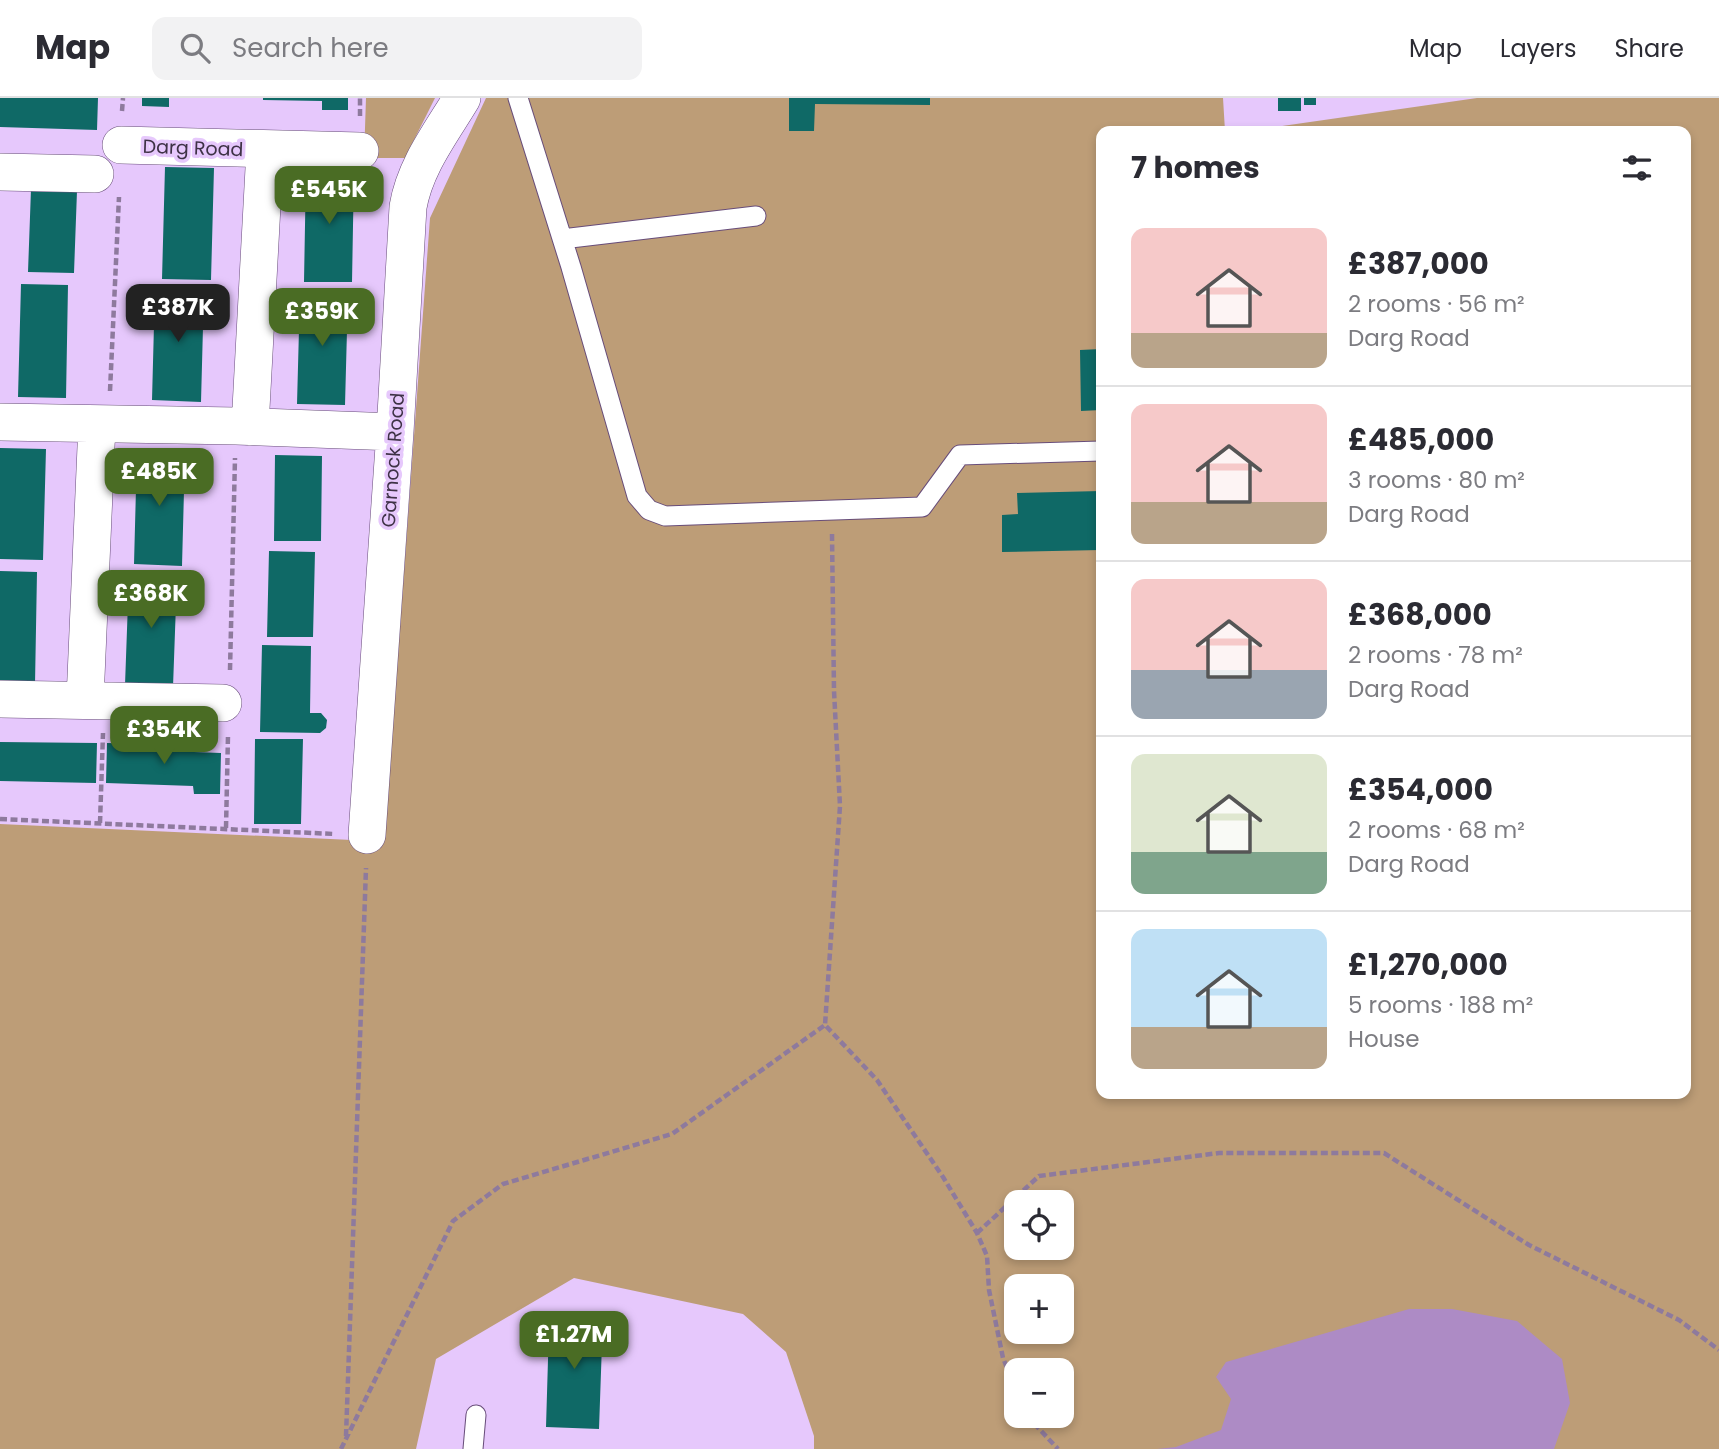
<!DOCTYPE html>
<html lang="en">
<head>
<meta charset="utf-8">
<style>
  :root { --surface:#fff; --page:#f2f2f3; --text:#2b2b33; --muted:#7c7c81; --line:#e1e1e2; --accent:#4a6c24 }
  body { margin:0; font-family:Poppins,sans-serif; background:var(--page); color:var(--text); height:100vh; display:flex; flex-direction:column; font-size:26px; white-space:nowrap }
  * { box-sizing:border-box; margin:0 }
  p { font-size:23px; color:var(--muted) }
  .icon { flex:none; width:38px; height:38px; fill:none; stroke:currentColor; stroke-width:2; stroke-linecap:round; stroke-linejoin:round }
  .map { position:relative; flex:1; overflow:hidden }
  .details { position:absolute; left:1096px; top:28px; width:595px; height:973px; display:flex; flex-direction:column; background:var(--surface); border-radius:14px; box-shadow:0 4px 10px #0003 }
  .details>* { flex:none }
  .fabs { position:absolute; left:1004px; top:1092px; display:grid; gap:14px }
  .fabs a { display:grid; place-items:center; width:70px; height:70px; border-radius:14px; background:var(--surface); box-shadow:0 4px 10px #0003; font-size:35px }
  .price { position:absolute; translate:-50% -60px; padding:0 16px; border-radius:14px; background:var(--accent); color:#fff; font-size:23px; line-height:46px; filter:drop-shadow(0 2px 4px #0008) }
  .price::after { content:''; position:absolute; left:50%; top:42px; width:21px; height:16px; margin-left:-10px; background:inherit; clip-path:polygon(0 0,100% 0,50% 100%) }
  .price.current { background:#222; color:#fff }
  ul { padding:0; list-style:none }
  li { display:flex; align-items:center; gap:21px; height:175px; padding:0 35px }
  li+li { border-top:2px solid var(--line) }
  li span { display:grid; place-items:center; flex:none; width:196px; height:140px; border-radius:14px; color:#555 }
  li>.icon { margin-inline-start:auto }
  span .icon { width:84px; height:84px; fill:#fffc; stroke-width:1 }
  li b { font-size:30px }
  h2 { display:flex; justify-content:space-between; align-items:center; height:84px; padding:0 35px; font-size:30px }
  header { display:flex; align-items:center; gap:42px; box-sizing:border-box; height:98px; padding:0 35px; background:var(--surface); border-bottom:2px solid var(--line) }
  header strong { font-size:33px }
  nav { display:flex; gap:38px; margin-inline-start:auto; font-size:24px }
  .search { width:490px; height:63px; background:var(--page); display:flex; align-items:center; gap:18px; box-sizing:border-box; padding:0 24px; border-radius:14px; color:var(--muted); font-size:26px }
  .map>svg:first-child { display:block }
  .green { fill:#bd9d77; fill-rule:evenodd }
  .water { fill:#ad8bc5 }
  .building { fill:#0f6966 }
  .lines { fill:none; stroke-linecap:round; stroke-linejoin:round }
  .service-casing { stroke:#684d7a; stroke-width:21 }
  .minor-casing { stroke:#684d7a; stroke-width:38 }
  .path { stroke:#8e7a9d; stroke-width:4.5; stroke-dasharray:7 3.5; stroke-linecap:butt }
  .service { stroke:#fff; stroke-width:19 }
  .minor { stroke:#fff; stroke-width:37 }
  .labels { text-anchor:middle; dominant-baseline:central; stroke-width:7; stroke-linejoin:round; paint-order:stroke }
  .street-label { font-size:19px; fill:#3e3246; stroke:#e6c8fc }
</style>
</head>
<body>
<header>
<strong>Map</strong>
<div class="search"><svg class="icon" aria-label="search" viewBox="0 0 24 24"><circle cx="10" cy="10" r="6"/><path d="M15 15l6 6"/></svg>Search here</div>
<nav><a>Map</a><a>Layers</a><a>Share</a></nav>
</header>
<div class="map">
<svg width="1719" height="1351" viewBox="0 0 1719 1351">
  <rect width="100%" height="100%" fill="#e6c8fc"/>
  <path class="green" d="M366 0H435L405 60H364Z
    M486 0H1223L1225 33H1101V996H1685V33H1247L1477 0H1719V1351H814V1338L786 1254 743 1216 574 1180 436 1261 416 1351H0V726L374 743 391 651 430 120ZM1017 1104H1062V1150H1017ZM1017 1188H1062V1234H1017ZM1017 1272H1062V1318H1017Z"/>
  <path class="water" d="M1409 1211H1452L1517 1223 1562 1261 1570 1305 1554 1351H1157L1176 1349 1221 1332 1231 1301 1216 1279 1226 1264Z"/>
  <path class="building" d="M0 0H98L97 32 0 29Z
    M142 0H169V9L142 8Z
    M263 0H348V12H322V3L263 2Z
    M789 0H930V7L815 6 814 33H789Z
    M1278 0H1301V13H1278Z
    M1304 0H1316V7H1304Z
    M165 69 214 70 211 182 162 181Z
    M306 71 354 72 352 184H304Z
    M31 91 77 93 74 175 28 174Z
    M21 186 68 187 66 300 18 299Z
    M155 189 204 191 201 304 152 302Z
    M300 194 348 195 345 307 297 306Z
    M1101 251V312L1081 313 1080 252Z
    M0 350 46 351 43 462 0 461Z
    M137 353 185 355 182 468 134 466Z
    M275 357 322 358 321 443H274Z
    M1101 393V452L1002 454V417L1018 416 1017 395Z
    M269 453 315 454 313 539H267Z
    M0 473 37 474 35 586 0 585Z
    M129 476 177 478 173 589 125 587Z
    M262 547 311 548 310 615H321L327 622 326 630 320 635 260 634Z
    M255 641H303L301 726H254Z
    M0 644 97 645 96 685 0 683Z
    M107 645 195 647 194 654 221 655 220 696H194L193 688 106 685Z
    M546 1215 603 1217 599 1331 546 1329 549 1228H546Z"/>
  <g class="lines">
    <defs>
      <path id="service" d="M518 0 571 169 637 398 649 412 665 418 922 409 960 357 1101 353
        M562 141 756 118
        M473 1351 476 1317"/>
      <path id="minor" d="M121 47 360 53
        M0 74 95 76
        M0 324 236 328 395 334
        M250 329 265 52
        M0 601 223 605
        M85 602 97 326
        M367 737 395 334 408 109C415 68 441 35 462 0"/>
    </defs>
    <use href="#service" class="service-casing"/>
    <use href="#minor" class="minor-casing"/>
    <path class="path" d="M122 13 123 0
      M360 18V0
      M110 293 119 99
      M832 436 834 593 840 708 825 927 877 982 943 1079 977 1135 987 1158 989 1192 1003 1260 1017 1294
      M230 572 235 360
      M0 721 335 736
      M100 725 103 635
      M226 730 228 637
      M977 1135 1039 1078 1219 1055H1384L1529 1147 1679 1222 1719 1252
      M1027 1318 1058 1351
      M346 1338 366 770
      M341 1351 453 1123 503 1086 672 1036 825 927"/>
    <use href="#service" class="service"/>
    <use href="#minor" class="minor"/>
  </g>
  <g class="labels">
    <g class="street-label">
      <text transform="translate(193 50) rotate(2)">Darg Road</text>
      <text transform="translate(393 362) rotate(-86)">Garnock Road</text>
    </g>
  </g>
</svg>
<div class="fabs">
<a><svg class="icon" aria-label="locate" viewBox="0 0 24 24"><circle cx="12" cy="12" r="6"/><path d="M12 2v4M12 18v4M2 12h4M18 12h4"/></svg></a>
<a>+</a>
<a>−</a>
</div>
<b class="price" style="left:329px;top:128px">£545K</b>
<b class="price current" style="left:178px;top:246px">£387K</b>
<b class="price" style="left:322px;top:250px">£359K</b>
<b class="price" style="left:159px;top:410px">£485K</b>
<b class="price" style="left:151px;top:532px">£368K</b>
<b class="price" style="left:164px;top:668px">£354K</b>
<b class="price" style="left:574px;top:1273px">£1.27M</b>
<section class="details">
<h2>7 homes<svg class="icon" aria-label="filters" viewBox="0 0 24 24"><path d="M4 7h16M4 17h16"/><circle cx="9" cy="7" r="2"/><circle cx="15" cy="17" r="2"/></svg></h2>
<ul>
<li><span style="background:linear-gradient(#f6c9c9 75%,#b9a48a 0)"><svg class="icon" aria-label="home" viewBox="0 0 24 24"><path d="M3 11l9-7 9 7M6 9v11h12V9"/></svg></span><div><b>£387,000</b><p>2 rooms · 56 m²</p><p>Darg Road</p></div></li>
<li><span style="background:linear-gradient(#f6c9c9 70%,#b9a48a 0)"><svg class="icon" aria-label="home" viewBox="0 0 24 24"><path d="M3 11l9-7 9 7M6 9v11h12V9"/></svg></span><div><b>£485,000</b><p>3 rooms · 80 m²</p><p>Darg Road</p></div></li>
<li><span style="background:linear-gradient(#f6c9c9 65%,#9aa5b1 0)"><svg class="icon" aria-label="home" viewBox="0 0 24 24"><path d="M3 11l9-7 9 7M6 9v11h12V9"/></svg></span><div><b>£368,000</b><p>2 rooms · 78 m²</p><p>Darg Road</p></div></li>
<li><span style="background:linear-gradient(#dfe7d0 70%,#7fa58c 0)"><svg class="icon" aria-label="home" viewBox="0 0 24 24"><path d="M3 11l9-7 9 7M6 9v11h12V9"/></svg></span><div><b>£354,000</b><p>2 rooms · 68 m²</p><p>Darg Road</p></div></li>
<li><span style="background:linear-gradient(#bfe0f5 70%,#b9a48a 0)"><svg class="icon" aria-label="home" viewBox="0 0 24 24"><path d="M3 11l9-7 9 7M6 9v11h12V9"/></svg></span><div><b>£1,270,000</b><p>5 rooms · 188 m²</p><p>House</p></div></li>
</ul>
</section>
</div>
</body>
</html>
